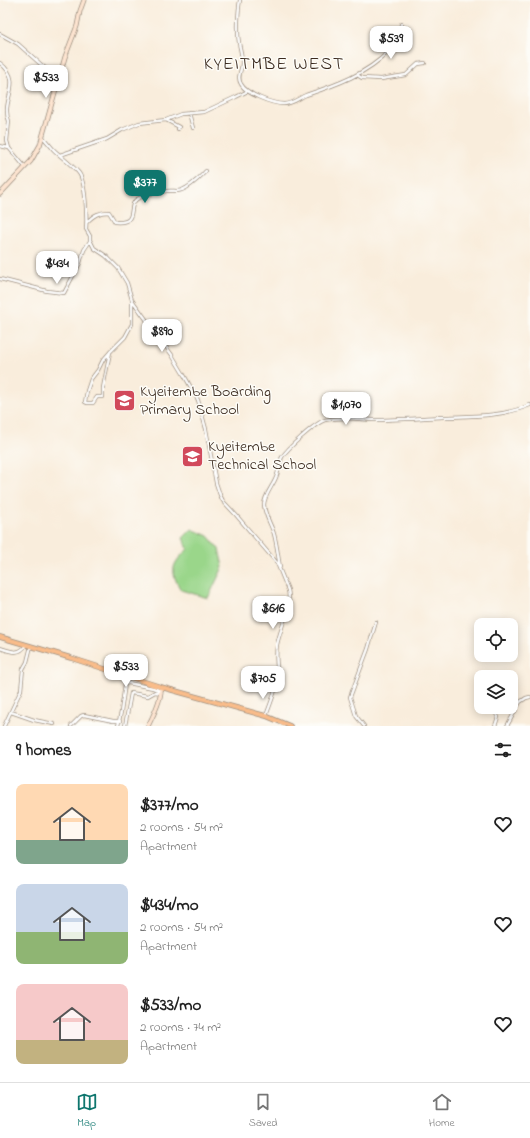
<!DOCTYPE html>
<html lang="en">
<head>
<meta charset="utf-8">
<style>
  :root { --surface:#fff; --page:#f2f2f2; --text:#222; --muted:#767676; --line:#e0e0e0; --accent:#0f766e }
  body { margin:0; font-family:"Indie Flower",sans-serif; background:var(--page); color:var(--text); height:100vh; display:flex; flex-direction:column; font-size:15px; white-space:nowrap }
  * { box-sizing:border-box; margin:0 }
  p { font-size:13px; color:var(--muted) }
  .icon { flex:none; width:22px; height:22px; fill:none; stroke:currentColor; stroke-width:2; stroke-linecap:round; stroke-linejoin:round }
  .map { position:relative; height:726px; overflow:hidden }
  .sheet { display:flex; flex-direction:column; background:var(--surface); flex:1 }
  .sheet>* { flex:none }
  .tools { position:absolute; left:474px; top:618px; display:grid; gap:8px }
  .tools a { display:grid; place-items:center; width:44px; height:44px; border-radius:8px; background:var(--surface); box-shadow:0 2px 10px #0003; font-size:20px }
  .price { position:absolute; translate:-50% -34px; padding:0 9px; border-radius:8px; background:#fff; color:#222; font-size:13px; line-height:26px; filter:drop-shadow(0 1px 2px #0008) }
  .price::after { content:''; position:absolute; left:50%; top:24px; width:12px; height:9px; margin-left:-6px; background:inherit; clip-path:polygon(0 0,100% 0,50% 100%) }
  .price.active { background:var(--accent); color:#fff }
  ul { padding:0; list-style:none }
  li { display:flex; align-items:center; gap:12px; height:100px; padding:0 16px }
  li span { display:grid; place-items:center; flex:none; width:112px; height:80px; border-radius:8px; color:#555 }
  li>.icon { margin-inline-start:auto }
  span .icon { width:48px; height:48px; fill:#fffc; stroke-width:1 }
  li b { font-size:17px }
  h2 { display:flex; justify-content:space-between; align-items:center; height:48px; padding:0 16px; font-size:17px }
  .menu { display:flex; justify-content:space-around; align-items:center; height:56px; border-top:1px solid var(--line); background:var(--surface); font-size:11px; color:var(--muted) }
  .menu a { display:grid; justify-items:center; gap:2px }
  .menu .active { color:var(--accent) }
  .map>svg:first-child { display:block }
  .green { fill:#9ad68a; stroke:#6a8054 }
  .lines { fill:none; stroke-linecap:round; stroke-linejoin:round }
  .street-casing { stroke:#9a8c7d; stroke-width:4 }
  .secondary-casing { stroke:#9a8c7d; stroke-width:5 }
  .primary-casing { stroke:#9a8c7d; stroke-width:5.5 }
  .street { stroke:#fff; stroke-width:2.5 }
  .secondary { stroke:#fde4d0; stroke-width:3.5 }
  .primary { stroke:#f9bc8a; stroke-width:4 }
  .labels { text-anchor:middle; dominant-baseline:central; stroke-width:3; stroke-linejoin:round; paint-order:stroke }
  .poi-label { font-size:16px; fill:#3b2a1e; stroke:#fdfcf7; text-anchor:start }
  .quarter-label { font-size:18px; letter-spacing:1px; fill:#3b2a1e; stroke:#fdfcf7 }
</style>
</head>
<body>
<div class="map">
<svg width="530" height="726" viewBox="0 0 530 726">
  <rect width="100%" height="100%" fill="#fdfcf7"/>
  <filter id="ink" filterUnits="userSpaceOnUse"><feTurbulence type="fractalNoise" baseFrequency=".025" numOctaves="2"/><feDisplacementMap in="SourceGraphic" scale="8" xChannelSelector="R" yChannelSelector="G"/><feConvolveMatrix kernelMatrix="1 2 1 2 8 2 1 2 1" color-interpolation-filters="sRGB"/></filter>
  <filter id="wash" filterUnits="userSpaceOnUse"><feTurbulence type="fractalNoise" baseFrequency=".012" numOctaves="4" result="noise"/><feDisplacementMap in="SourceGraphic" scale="16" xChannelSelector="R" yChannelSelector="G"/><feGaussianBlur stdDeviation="0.9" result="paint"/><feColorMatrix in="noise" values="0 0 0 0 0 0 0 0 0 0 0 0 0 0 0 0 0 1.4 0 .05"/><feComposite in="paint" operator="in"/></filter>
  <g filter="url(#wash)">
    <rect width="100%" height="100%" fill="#f9eddc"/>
    <path class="green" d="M192 529 208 536 219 549 223 567 208 598 181 590C169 570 172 564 188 549L183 538Z"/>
  </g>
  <g filter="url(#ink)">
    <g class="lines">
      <defs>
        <path id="street" d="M240 0C238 11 237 31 239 43 240 49 242 55 242 61 243 69 236 76 241 84 246 94 272 104 284 104 292 104 299 98 306 95 336 85 367 74 389 51 392 48 395 45 397 42 399 37 400 30 401 24
          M0 34 18 44 45 68 53 77 56 87
          M0 63C25 82 0 100 9 121L7 141 9 148
          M357 75 362 78 381 79 406 75 418 64 425 63
          M189 113 193 128
          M166 120 179 127 178 129
          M43 137C46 141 50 145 53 149 61 157 71 164 78 172 86 180 87 218 86 229L90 236V240L94 248 106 256 118 268 127 283 132 300 172 355 184 375 198 400 206 429 216 483 220 495 223 501 236 515 277 563 288 590C292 606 280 629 277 645 275 657 278 668 277 680 276 692 270 704 266 716
          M0 146 9 148 25 167
          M60 155 107 139 122 130 139 123 166 120 181 114 204 112 236 97 248 91
          M87 222C94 215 99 212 109 212L115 222C140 224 126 206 137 199 146 194 157 192 167 191 172 190 178 192 182 190 192 186 199 178 206 171
          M0 279 47 291 64 293 80 263 84 250 90 241
          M110 352 103 360 98 370 91 379 87 391 85 402 87 403H93L97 397H103V388L110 352 125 337 132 324V300
          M280 567C278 556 277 545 274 534 271 524 265 516 264 505 264 495 274 485 277 475 279 469 279 463 282 457 287 449 315 423 325 420 341 416 358 419 373 420 397 420 420 418 443 417 472 416 502 417 530 405
          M0 648C10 651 19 656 26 645
          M11 712 34 720 54 724
          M4 726 21 690 23 669 27 662 31 646
          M71 726 81 716 84 715 113 721H120
          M118 726 121 712 125 684 128 683 153 688 161 691
          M125 726 131 693 148 696 155 692 161 693
          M364 726 356 716 350 697 368 649 376 622
          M495 726 498 717 496 714
          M507 726 520 702 526 698 530 697"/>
        <path id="secondary" d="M0 194 31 161 40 145 65 57 77 26 80 11 84 0
          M148 726C153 716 162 699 161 687"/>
        <path id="primary" d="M0 637 71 658 161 687 266 716 290 726"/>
      </defs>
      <use href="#street" class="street-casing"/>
      <use href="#secondary" class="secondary-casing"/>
      <use href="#primary" class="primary-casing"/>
      <use href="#street" class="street"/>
      <use href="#secondary" class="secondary"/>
      <use href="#primary" class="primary"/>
    </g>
  </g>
  <defs>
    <symbol id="school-square" viewBox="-11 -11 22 22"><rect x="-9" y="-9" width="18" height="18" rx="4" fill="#d1495b" stroke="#fdfcf7"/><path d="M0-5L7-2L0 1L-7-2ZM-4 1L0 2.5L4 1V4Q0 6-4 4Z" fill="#fff"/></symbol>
  </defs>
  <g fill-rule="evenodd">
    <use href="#school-square" x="112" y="388" width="25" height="25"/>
    <use href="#school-square" x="180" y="444" width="25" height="25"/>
  </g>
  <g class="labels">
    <g class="poi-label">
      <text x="140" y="392">Kyeitembe Boarding<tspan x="140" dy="18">Primary School</tspan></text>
      <text x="208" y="447">Kyeitembe<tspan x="208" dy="18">Technical School</tspan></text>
    </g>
    <g class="quarter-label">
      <text x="274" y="65">KYEITMBE WEST</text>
    </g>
  </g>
</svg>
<div class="tools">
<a><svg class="icon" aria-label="locate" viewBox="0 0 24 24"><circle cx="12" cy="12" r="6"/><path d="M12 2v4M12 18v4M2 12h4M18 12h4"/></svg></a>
<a><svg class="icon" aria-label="layers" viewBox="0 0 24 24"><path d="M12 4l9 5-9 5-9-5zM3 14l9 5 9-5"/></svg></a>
</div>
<b class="price" style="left:391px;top:60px">$539</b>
<b class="price" style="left:46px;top:99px">$533</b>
<b class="price active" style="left:145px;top:204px">$377</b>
<b class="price" style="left:57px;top:285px">$434</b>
<b class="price" style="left:162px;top:353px">$890</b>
<b class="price" style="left:346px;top:426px">$1,070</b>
<b class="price" style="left:273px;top:630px">$616</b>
<b class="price" style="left:126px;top:688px">$533</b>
<b class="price" style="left:263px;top:700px">$705</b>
</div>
<section class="sheet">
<h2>9 homes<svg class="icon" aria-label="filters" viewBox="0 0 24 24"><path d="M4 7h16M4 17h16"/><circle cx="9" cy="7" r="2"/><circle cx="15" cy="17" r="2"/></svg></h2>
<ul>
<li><span style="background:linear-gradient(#ffd9b3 70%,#7fa58c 0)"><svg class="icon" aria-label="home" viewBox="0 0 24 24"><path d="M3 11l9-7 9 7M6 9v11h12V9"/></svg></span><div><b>$377/mo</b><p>2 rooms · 54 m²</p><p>Apartment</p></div><svg class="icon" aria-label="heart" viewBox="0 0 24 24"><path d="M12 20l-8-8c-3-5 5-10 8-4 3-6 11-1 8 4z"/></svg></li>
<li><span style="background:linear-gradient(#c9d6e8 60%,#8fb573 0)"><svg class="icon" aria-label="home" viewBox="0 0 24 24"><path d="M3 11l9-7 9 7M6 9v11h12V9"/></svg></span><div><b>$434/mo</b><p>2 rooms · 54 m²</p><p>Apartment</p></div><svg class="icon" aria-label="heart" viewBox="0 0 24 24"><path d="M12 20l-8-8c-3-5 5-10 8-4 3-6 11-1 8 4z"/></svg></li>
<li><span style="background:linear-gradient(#f6c9c9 70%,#c2b280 0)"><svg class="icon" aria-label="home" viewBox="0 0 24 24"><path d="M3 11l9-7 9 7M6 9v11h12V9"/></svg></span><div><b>$533/mo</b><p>2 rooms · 74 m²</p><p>Apartment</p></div><svg class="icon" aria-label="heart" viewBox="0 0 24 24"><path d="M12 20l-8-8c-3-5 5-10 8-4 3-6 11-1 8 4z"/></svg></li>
</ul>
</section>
<nav class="menu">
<a class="active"><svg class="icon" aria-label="map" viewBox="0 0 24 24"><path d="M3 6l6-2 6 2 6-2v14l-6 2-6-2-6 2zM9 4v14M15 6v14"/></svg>Map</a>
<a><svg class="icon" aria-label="saved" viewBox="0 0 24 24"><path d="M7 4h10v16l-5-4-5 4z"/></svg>Saved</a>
<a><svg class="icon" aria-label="home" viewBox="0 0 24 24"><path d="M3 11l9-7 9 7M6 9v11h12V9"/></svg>Home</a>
</nav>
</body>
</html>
